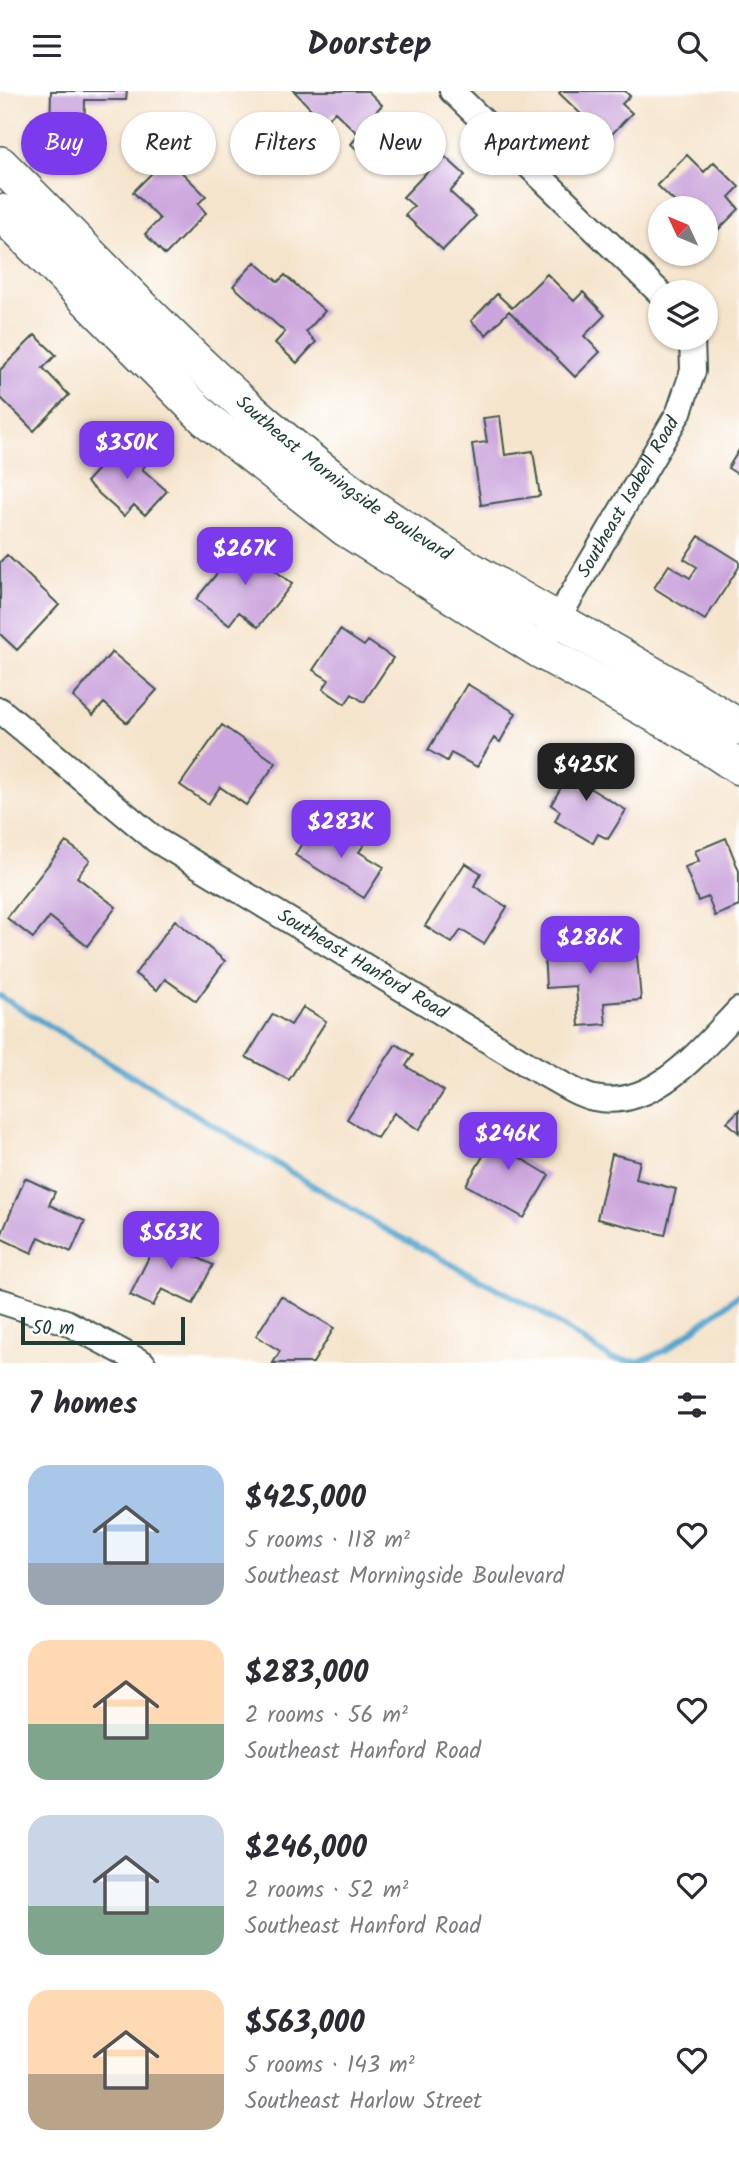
<!DOCTYPE html>
<html lang="en">
<head>
<meta charset="utf-8">
<style>
  :root { --surface:#fff; --page:#f7f7f7; --text:#2b2b33; --muted:#7c7c81; --accent:#7c3aed }
  body { margin:0; font-family:Kalam,sans-serif; background:var(--page); color:var(--text); height:100vh; display:flex; flex-direction:column; font-size:26px; white-space:nowrap }
  * { box-sizing:border-box; margin:0 }
  p { font-size:23px; color:var(--muted) }
  .icon { flex:none; width:38px; height:38px; fill:none; stroke:currentColor; stroke-width:2; stroke-linecap:round; stroke-linejoin:round }
  .map { position:relative; height:1272px; overflow:hidden }
  .sheet { display:flex; flex-direction:column; background:var(--surface); flex:1 }
  .sheet>* { flex:none }
  .top-card { position:absolute; left:21px; top:21px; width:698px; height:63px; display:flex; gap:14px }
  .needle { width:46px; rotate:314deg }
  .tools { position:absolute; left:648px; top:105px; display:grid; gap:14px }
  .tools a { display:grid; place-items:center; width:70px; height:70px; border-radius:50%; background:var(--surface); box-shadow:0 2px 5px #0004; font-size:35px }
  .scale { position:absolute; left:21px; bottom:18px; width:164px; box-sizing:border-box; padding-left:7px; border:4px solid #1f3d34; border-top:0; font-size:19px; line-height:24px; white-space:nowrap; color:#1f3d34; -webkit-text-stroke:5px #fff; paint-order:stroke }
  .price { position:absolute; translate:-50% -60px; padding:0 16px; border-radius:14px; background:var(--accent); color:#fff; font-size:23px; line-height:46px; filter:drop-shadow(0 2px 4px #0008) }
  .price::after { content:''; position:absolute; left:50%; top:42px; width:21px; height:16px; margin-left:-10px; background:inherit; clip-path:polygon(0 0,100% 0,50% 100%) }
  .price.on { background:#222; color:#fff }
  ul { padding:0; list-style:none }
  li { display:flex; align-items:center; gap:21px; height:175px; padding:0 28px }
  li span { display:grid; place-items:center; flex:none; width:196px; height:140px; border-radius:21px; color:#555 }
  li>.icon { margin-inline-start:auto }
  span .icon { width:84px; height:84px; fill:#fffc; stroke-width:1 }
  li b { font-size:30px }
  h2 { display:flex; justify-content:space-between; align-items:center; height:84px; padding:0 28px; font-size:30px }
  .chip { padding:0 24px; border-radius:32px; background:var(--surface); box-shadow:0 2px 5px #0004; font-size:24px; line-height:63px }
  .chip.on { background:var(--accent); color:#fff }
  header { display:flex; justify-content:space-between; align-items:center; height:91px; padding:0 28px; background:var(--surface); font-size:32px; font-weight:600 }
  .map>svg:first-child { display:block }
  .lines { fill:none; stroke-linecap:round; stroke-linejoin:round }
  .stream { stroke:#53a5ce; stroke-width:6 }
  .building { fill:#caa4dc }
  .street-casing { stroke:#3f564b; stroke-width:28 }
  .secondary-casing { stroke:#3f564b; stroke-width:38 }
  .street { stroke:#fff; stroke-width:24 }
  .secondary { stroke:#fff; stroke-width:35 }
  .labels { text-anchor:middle; dominant-baseline:central; stroke-width:7; stroke-linejoin:round; paint-order:stroke }
  .street-label { font-size:19px; fill:#1f3d34; stroke:#fff }
</style>
</head>
<body>
<header><svg class="icon" aria-label="menu" viewBox="0 0 24 24"><path d="M4 6h16M4 12h16M4 18h16"/></svg>Doorstep<svg class="icon" aria-label="search" viewBox="0 0 24 24"><circle cx="10" cy="10" r="6"/><path d="M15 15l6 6"/></svg></header>
<div class="map">
<svg width="739" height="1272" viewBox="0 0 739 1272">
  <rect width="100%" height="100%" fill="#fff"/>
  <filter id="ink" filterUnits="userSpaceOnUse"><feTurbulence type="fractalNoise" baseFrequency=".0143" numOctaves="2"/><feDisplacementMap in="SourceGraphic" scale="14" xChannelSelector="R" yChannelSelector="G"/><feConvolveMatrix kernelMatrix="1 2 1 2 8 2 1 2 1" color-interpolation-filters="sRGB"/></filter>
  <filter id="wash" filterUnits="userSpaceOnUse"><feTurbulence type="fractalNoise" baseFrequency=".00686" numOctaves="4" result="noise"/><feDisplacementMap in="SourceGraphic" scale="28" xChannelSelector="R" yChannelSelector="G"/><feGaussianBlur stdDeviation="1.57" result="paint"/><feColorMatrix in="noise" values="0 0 0 0 0 0 0 0 0 0 0 0 0 0 0 0 0 1.4 0 .05"/><feComposite in="paint" operator="in"/></filter>
  <g filter="url(#wash)">
    <rect width="100%" height="100%" fill="#f5e4cc"/>
    <g class="lines">
      <path class="stream" d="M0 905 383 1137 538 1219 611 1268 638 1271 666 1259 739 1204"/>
    </g>
    <g id="blocks">
      <path class="building" d="M51 0H127L126 9H85L84 43H50Z
        M294 0H368L382 14 370 27 390 47 368 69 351 53 359 44 335 21 324 32Z
        M561 0H625L630 5 622 13 632 22 592 64 570 43 585 27 559 2Z
        M443 64 465 84 450 101 476 125 443 159 405 124 414 115 403 106Z
        M687 64 704 81 714 71 739 96 729 106 739 118 705 152V117H681L657 94Z
        M167 67 206 105 198 113 206 122 165 164 145 143 160 128 133 101Z
        M255 171 278 191 285 184 325 220 306 241 316 251 297 272 275 252 285 241 233 195Z
        M547 183 574 210 583 201 605 224 584 245 600 261 575 286 509 220 486 244 471 230 497 203 512 217Z
        M35 244 56 264 43 277 69 304 34 340 0 306V279Z
        M500 325 505 364 533 360 540 405 481 414 472 353 487 351 483 327Z
        M126 347 150 369 142 378 167 400 145 424 134 414 124 425 86 391Z
        M739 359V384L728 377Z
        M699 445 739 470V476L705 529 654 497 669 474 690 487 697 476 684 468Z
        M245 448 265 464 261 468 292 493 258 536 239 521 229 534 196 508Z
        M7 464 59 514 17 559 0 543V471Z
        M340 539 364 555 368 550 393 567 364 611 352 603 345 613 323 598 329 589 313 579Z
        M112 561 157 599 127 632 104 612 93 624 73 606Z
        M467 593 516 622 500 651 494 647 477 676 451 662 447 670 428 659Z
        M222 634 276 672 246 714 220 696 208 713 180 694Z
        M580 663 604 677 591 698 626 719 608 748 598 743 593 752 555 730 560 720 551 714Z
        M334 735 364 754 359 761 384 776 364 807 295 764 310 739 326 749Z
        M726 747 739 780V815L715 825 708 806 698 810 685 776 699 770 695 760Z
        M66 751 90 769 77 786 116 816 87 855 50 826 33 847 7 827Z
        M465 772 481 782 474 795 507 816 484 853 461 839 452 852 425 835Z
        M175 829 225 870 196 910 165 888 157 899 135 883Z
        M573 840 574 855 597 853 598 867 637 865 641 909 604 912 606 933 579 935 576 895 546 897 543 842Z
        M303 916 326 930 289 989 246 966 273 923 291 934Z
        M396 953 413 964 406 975 444 1000 419 1039 394 1022 377 1047 347 1028Z
        M739 1019V1042L727 1031Z
        M505 1028 530 1042 517 1065 549 1084 524 1127 466 1094Z
        M612 1063 640 1070 636 1088 676 1098 665 1144 597 1128Z
        M25 1087 55 1101 49 1114 85 1130 71 1161 39 1146 32 1162 0 1147Z
        M163 1138 191 1152 186 1161 213 1174 193 1213 162 1198 153 1215 130 1204Z
        M281 1205 334 1237 313 1272H273L280 1260 256 1245Z"/>
    </g>
  </g>
  <g filter="url(#ink)">
    <use href="#blocks" fill-opacity="0" stroke="#3f564b" stroke-width="2"/>
    <g class="lines">
      <defs>
        <g id="street">
          <path d="M452 0 660 202"/>
          <path id="s1" d="M550 541 679 321 693 280 692 247"/>
          <path id="s2" d="M0 619 156 749 535 978C553 987 575 1003 594 1007 654 1020 702 957 739 919"/>
          <path d="M0 1210 66 1231 143 1272"/>
        </g>
        <g id="secondary">
          <path id="s3" d="M0 73C118 190 231 317 368 413 486 495 618 558 739 636"/>
          <path d="M0 121 206 328 346 438 539 559 688 642 739 676"/>
        </g>
      </defs>
      <use href="#street" class="street-casing"/>
      <use href="#secondary" class="secondary-casing"/>
      <use href="#street" class="street"/>
      <use href="#secondary" class="secondary"/>
    </g>
  </g>
  <g class="labels">
    <g class="street-label">
      <text stroke="none"><textPath href="#s3" startOffset="467">Southeast Morningside Boulevard</textPath></text>
      <text stroke="none"><textPath href="#s1" startOffset="156">Southeast Isabell Road</textPath></text>
      <text stroke="none"><textPath href="#s2" startOffset="444">Southeast Hanford Road</textPath></text>
    </g>
  </g>
</svg>
<div class="tools">
<a><svg class="needle" viewBox="-14 -14 28 28"><path d="M0-13l5 13h-10z" fill="#e53935"/><path d="M0 13l5-13h-10z" fill="#7c7c81"/></svg></a>
<a><svg class="icon" aria-label="layers" viewBox="0 0 24 24"><path d="M12 4l9 5-9 5-9-5zM3 14l9 5 9-5"/></svg></a>
</div>
<div class="scale">50 m</div>
<b class="price" style="left:127px;top:390px">$350K</b>
<b class="price" style="left:245px;top:496px">$267K</b>
<b class="price on" style="left:586px;top:712px">$425K</b>
<b class="price" style="left:341px;top:769px">$283K</b>
<b class="price" style="left:590px;top:885px">$286K</b>
<b class="price" style="left:508px;top:1081px">$246K</b>
<b class="price" style="left:171px;top:1180px">$563K</b>
<div class="top-card">
<a class="chip on">Buy</a>
<a class="chip">Rent</a>
<a class="chip">Filters</a>
<a class="chip">New</a>
<a class="chip">Apartment</a>
</div>
</div>
<section class="sheet">
<h2>7 homes<svg class="icon" aria-label="filters" viewBox="0 0 24 24"><path d="M4 7h16M4 17h16"/><circle cx="9" cy="7" r="2"/><circle cx="15" cy="17" r="2"/></svg></h2>
<ul>
<li><span style="background:linear-gradient(#a9c7e8 70%,#9aa5b1 0)"><svg class="icon" aria-label="home" viewBox="0 0 24 24"><path d="M3 11l9-7 9 7M6 9v11h12V9"/></svg></span><div><b>$425,000</b><p>5 rooms · 118 m²</p><p>Southeast Morningside Boulevard</p></div><svg class="icon" aria-label="heart" viewBox="0 0 24 24"><path d="M12 20l-8-8c-3-5 5-10 8-4 3-6 11-1 8 4z"/></svg></li>
<li><span style="background:linear-gradient(#ffd9b3 60%,#7fa58c 0)"><svg class="icon" aria-label="home" viewBox="0 0 24 24"><path d="M3 11l9-7 9 7M6 9v11h12V9"/></svg></span><div><b>$283,000</b><p>2 rooms · 56 m²</p><p>Southeast Hanford Road</p></div><svg class="icon" aria-label="heart" viewBox="0 0 24 24"><path d="M12 20l-8-8c-3-5 5-10 8-4 3-6 11-1 8 4z"/></svg></li>
<li><span style="background:linear-gradient(#c9d6e8 65%,#7fa58c 0)"><svg class="icon" aria-label="home" viewBox="0 0 24 24"><path d="M3 11l9-7 9 7M6 9v11h12V9"/></svg></span><div><b>$246,000</b><p>2 rooms · 52 m²</p><p>Southeast Hanford Road</p></div><svg class="icon" aria-label="heart" viewBox="0 0 24 24"><path d="M12 20l-8-8c-3-5 5-10 8-4 3-6 11-1 8 4z"/></svg></li>
<li><span style="background:linear-gradient(#ffd9b3 60%,#b9a48a 0)"><svg class="icon" aria-label="home" viewBox="0 0 24 24"><path d="M3 11l9-7 9 7M6 9v11h12V9"/></svg></span><div><b>$563,000</b><p>5 rooms · 143 m²</p><p>Southeast Harlow Street</p></div><svg class="icon" aria-label="heart" viewBox="0 0 24 24"><path d="M12 20l-8-8c-3-5 5-10 8-4 3-6 11-1 8 4z"/></svg></li>
</ul>
</section>
</body>
</html>
